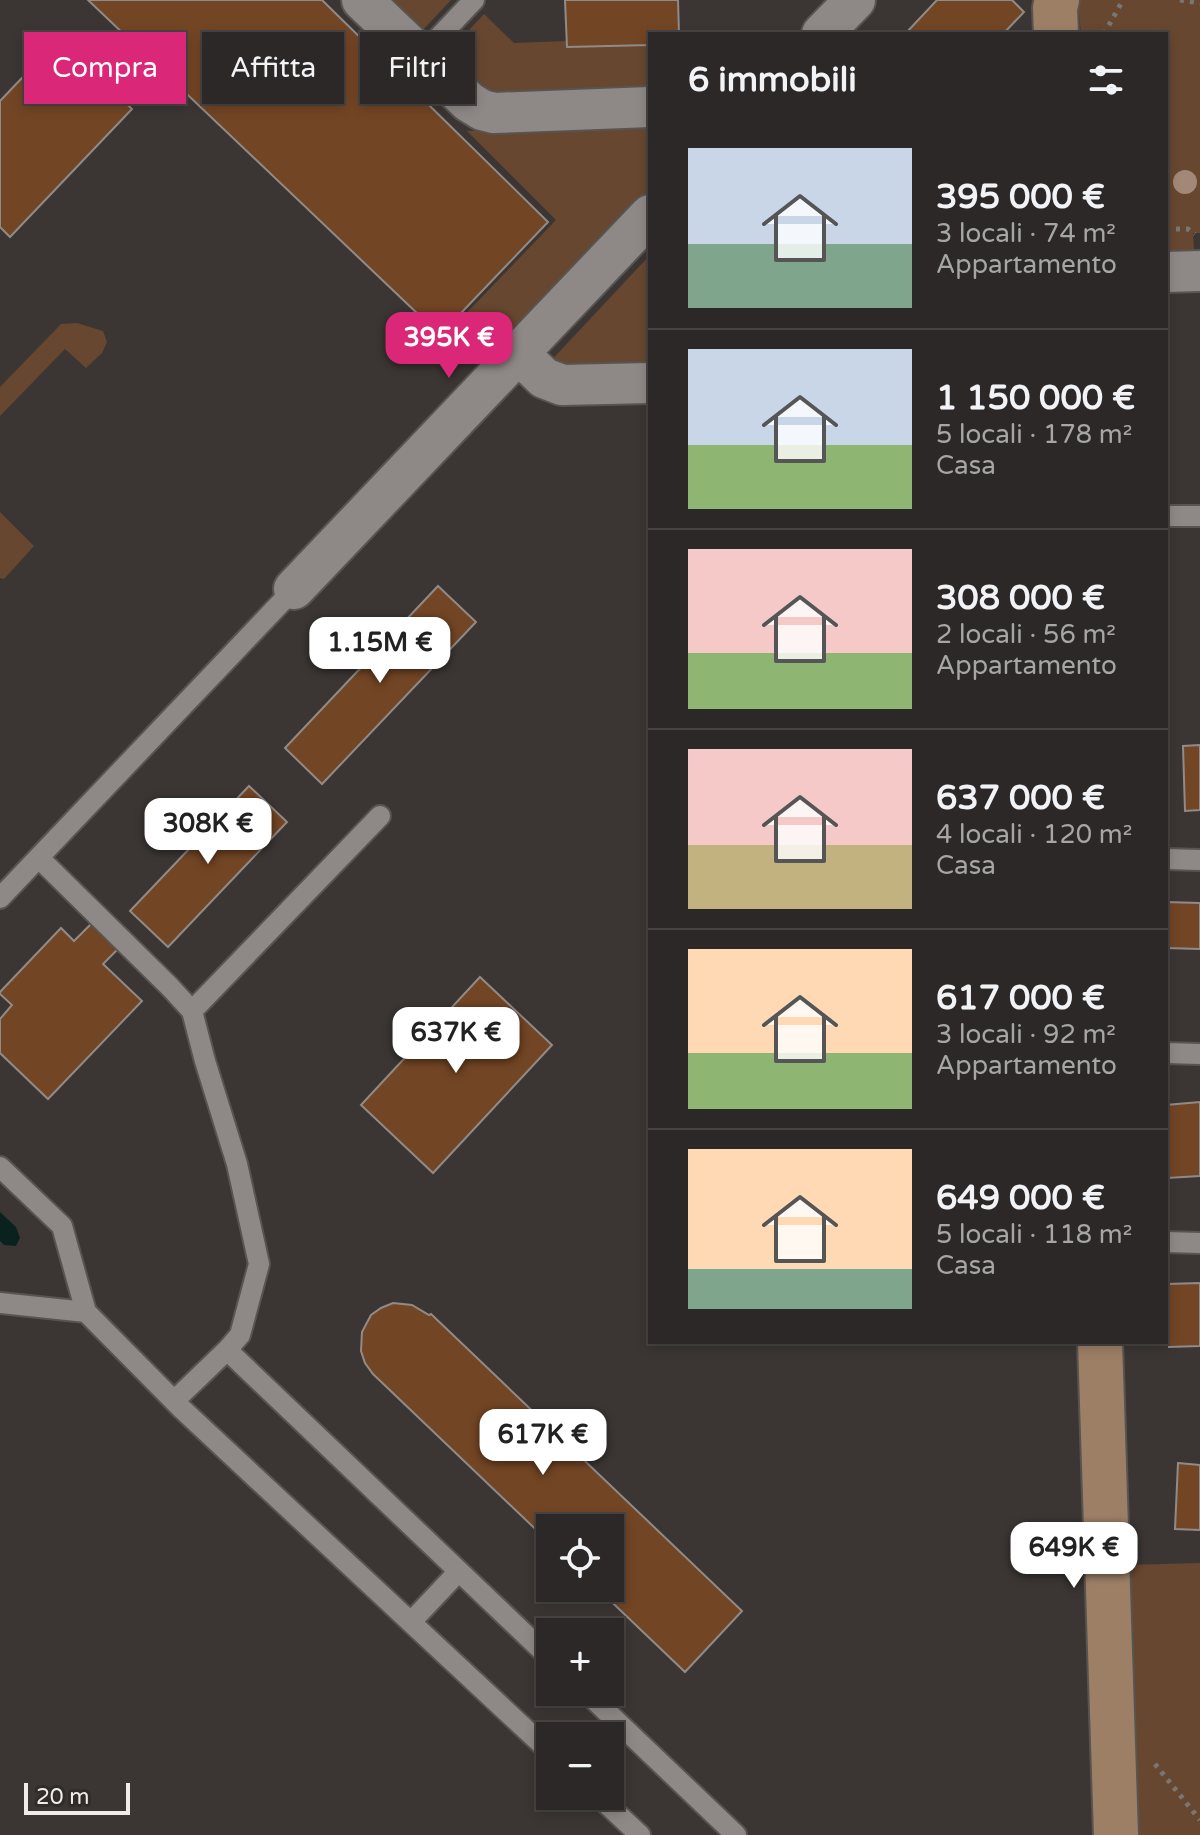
<!DOCTYPE html>
<html lang="it">
<head>
<meta charset="utf-8">
<style>
  :root { --surface:#2c2827; --page:#383433; --text:#f1f3f6; --muted:#a6a6a7; --line:#484444; --accent:#db2777 }
  body { margin:0; font-family:"Varela Round",sans-serif; background:var(--page); color:var(--text); height:100vh; display:flex; flex-direction:column; font-size:30px; white-space:nowrap }
  * { box-sizing:border-box; margin:0 }
  p { font-size:26px; color:var(--muted) }
  .icon { flex:none; width:44px; height:44px; fill:none; stroke:currentColor; stroke-width:2; stroke-linecap:round; stroke-linejoin:round }
  .map { position:relative; flex:1; overflow:hidden }
  .panel { position:absolute; left:648px; top:32px; width:520px; height:1312px; display:flex; flex-direction:column; background:var(--surface); border-radius:0px; box-shadow:0 4px 12px #0003,0 0 0 2px var(--line) }
  .panel>* { flex:none }
  .top-card { position:absolute; left:24px; top:32px; width:504px; height:72px; display:flex; gap:16px }
  .fabs { position:absolute; left:536px; top:1514px; display:grid; gap:16px }
  .fabs a { display:grid; place-items:center; width:88px; height:88px; border-radius:0px; background:var(--surface); box-shadow:0 4px 12px #0003,0 0 0 2px var(--line); font-size:40px }
  .scale { position:absolute; left:24px; bottom:20px; width:106px; box-sizing:border-box; padding-left:8px; border:4px solid #efecea; border-top:0; font-size:22px; line-height:28px; white-space:nowrap; color:#efecea; -webkit-text-stroke:6px #302c2a; paint-order:stroke }
  .price { position:absolute; translate:-50% -68px; padding:0 18px; border-radius:16px; background:#fff; color:#222; font-size:26px; line-height:52px; filter:drop-shadow(0 2px 4px #0008) }
  .price::after { content:''; position:absolute; left:50%; top:48px; width:24px; height:18px; margin-left:-12px; background:inherit; clip-path:polygon(0 0,100% 0,50% 100%) }
  .price.selected { background:var(--accent); color:#fff }
  ul { padding:0; list-style:none }
  li { display:flex; align-items:center; gap:24px; height:200px; padding:0 40px }
  li+li { border-top:2px solid var(--line) }
  li span { display:grid; place-items:center; flex:none; width:224px; height:160px; border-radius:0px; color:#555 }
  li>.icon { margin-inline-start:auto }
  span .icon { width:96px; height:96px; fill:#fffc; stroke-width:1 }
  li b { font-size:34px }
  h2 { display:flex; justify-content:space-between; align-items:center; height:96px; padding:0 40px; font-size:34px }
  .chip { padding:0 28px; border-radius:0px; background:var(--surface); box-shadow:0 4px 12px #0003,0 0 0 2px var(--line); font-size:28px; line-height:72px }
  .chip.selected { background:var(--accent); color:#fff }
  .map>svg:first-child { display:block }
  .green { fill:#674730 }
  .water { fill:#0a221e }
  .building { fill:#724524; stroke:#908b88; stroke-width:2 }
  .lines { fill:none; stroke-linecap:round; stroke-linejoin:round }
  .lane-casing { stroke:#575451; stroke-width:24 }
  .street-casing { stroke:#575451; stroke-width:44 }
  .secondary-casing { stroke:#575451; stroke-width:48 }
  .path { stroke:#7a7674; stroke-width:5; stroke-dasharray:4 6; stroke-linecap:butt }
  .lane { stroke:#8e8986; stroke-width:20 }
  .street { stroke:#8e8986; stroke-width:40 }
  .secondary { stroke:#9d7f66; stroke-width:44 }
  .tree { fill:#a38877 }
</style>
</head>
<body>
<div class="map">
<svg width="1200" height="1835" viewBox="0 0 1200 1835">
  <rect width="100%" height="100%" fill="#3b3634"/>
  <path class="green" d="M388 0H451L421 32Z
    M1078 0H1200V233H1193L1194 250H1166V34H1081Z
    M484 14 514 43 566 41 567 47 650 45V91L489 97 446 55Z
    M650 125V190L483 362 451 329 556 220 467 131Z
    M650 255V364L546 366Z
    M77 323 103 331 107 342 102 353 86 368 65 349 0 416V387L61 324Z
    M0 512 34 546 4 579 0 578Z
    M1200 1563V1835H1131L1125 1565Z"/>
  <path class="water" d="M0 1212 16 1227 20 1238 16 1246 4 1245 0 1241Z"/>
  <path class="building" d="M88 0H322L548 222 440 335Z
    M565 0H678L679 34H650V45L567 47Z
    M937 0H1012L1024 12 1003 34H905Z
    M59 39 132 109 10 237 0 227V101Z
    M438 586 476 622 322 784 285 748Z
    M1200 745V810L1185 811 1183 746Z
    M249 786 287 822 168 947 130 911Z
    M1166 902 1200 903V949L1166 948Z
    M92 923 119 948 103 964 142 1001 48 1099 0 1053V1019L12 1005 0 994V992L61 928 74 941Z
    M480 977 552 1045 433 1173 361 1105Z
    M1200 1102V1176L1167 1178 1166 1105Z
    M1200 1283V1346L1169 1347 1167 1284Z
    M393 1303 412 1305 429 1315 431 1314 742 1611 685 1672 597 1588H610V1528H550V1543L373 1374 365 1363 361 1351 362 1332 371 1315 381 1308Z
    M1178 1463 1200 1465V1530L1175 1529Z"/>
  <g class="lines">
    <defs>
      <path id="lane" d="M421 56 474 0
        M1166 516H1200
        M39 858 170 987 192 1011 380 816
        M1166 859 1200 860
        M0 898 294 589
        M192 1011 205 1061 237 1164 259 1264 240 1335 227 1350 550 1658
        M1166 1053 1200 1054
        M0 1167 62 1226 86 1312 182 1409 550 1752
        M1166 1242 1200 1243
        M0 1303 86 1312
        M174 1401 227 1350
        M411 1622 459 1571
        M586 1692 736 1835
        M598 1796 640 1835"/>
      <path id="street" d="M362 0 469 102 482 110 494 113 650 107
        M822 34 855 0
        M1166 272 1200 271
        M518 353 544 378 562 385 650 383
        M294 589 650 215"/>
      <path id="secondary" d="M1056 34 1055 8 1057 0
        M1100 1342 1116 1835"/>
    </defs>
    <use href="#lane" class="lane-casing"/>
    <use href="#street" class="street-casing"/>
    <use href="#secondary" class="secondary-casing"/>
    <path class="path" d="M1180 0 1200 3
      M1104 34 1123 0
      M1166 229H1188L1195 234
      M1155 1764 1200 1820"/>
    <use href="#lane" class="lane"/>
    <use href="#street" class="street"/>
    <use href="#secondary" class="secondary"/>
  </g>
  <circle class="tree" cx="1185" cy="182" r="12"/>
</svg>
<div class="fabs">
<a><svg class="icon" aria-label="locate" viewBox="0 0 24 24"><circle cx="12" cy="12" r="6"/><path d="M12 2v4M12 18v4M2 12h4M18 12h4"/></svg></a>
<a>+</a>
<a>−</a>
</div>
<div class="scale">20 m</div>
<b class="price selected" style="left:449px;top:380px">395K €</b>
<b class="price" style="left:380px;top:685px">1.15M €</b>
<b class="price" style="left:208px;top:866px">308K €</b>
<b class="price" style="left:456px;top:1075px">637K €</b>
<b class="price" style="left:543px;top:1477px">617K €</b>
<b class="price" style="left:1074px;top:1590px">649K €</b>
<div class="top-card">
<a class="chip selected">Compra</a>
<a class="chip">Affitta</a>
<a class="chip">Filtri</a>
</div>
<section class="panel">
<h2>6 immobili<svg class="icon" aria-label="filters" viewBox="0 0 24 24"><path d="M4 7h16M4 17h16"/><circle cx="9" cy="7" r="2"/><circle cx="15" cy="17" r="2"/></svg></h2>
<ul>
<li><span style="background:linear-gradient(#c9d6e8 60%,#7fa58c 0)"><svg class="icon" aria-label="home" viewBox="0 0 24 24"><path d="M3 11l9-7 9 7M6 9v11h12V9"/></svg></span><div><b>395 000 €</b><p>3 locali · 74 m²</p><p>Appartamento</p></div></li>
<li><span style="background:linear-gradient(#c9d6e8 60%,#8fb573 0)"><svg class="icon" aria-label="home" viewBox="0 0 24 24"><path d="M3 11l9-7 9 7M6 9v11h12V9"/></svg></span><div><b>1 150 000 €</b><p>5 locali · 178 m²</p><p>Casa</p></div></li>
<li><span style="background:linear-gradient(#f6c9c9 65%,#8fb573 0)"><svg class="icon" aria-label="home" viewBox="0 0 24 24"><path d="M3 11l9-7 9 7M6 9v11h12V9"/></svg></span><div><b>308 000 €</b><p>2 locali · 56 m²</p><p>Appartamento</p></div></li>
<li><span style="background:linear-gradient(#f6c9c9 60%,#c2b280 0)"><svg class="icon" aria-label="home" viewBox="0 0 24 24"><path d="M3 11l9-7 9 7M6 9v11h12V9"/></svg></span><div><b>637 000 €</b><p>4 locali · 120 m²</p><p>Casa</p></div></li>
<li><span style="background:linear-gradient(#ffd9b3 65%,#8fb573 0)"><svg class="icon" aria-label="home" viewBox="0 0 24 24"><path d="M3 11l9-7 9 7M6 9v11h12V9"/></svg></span><div><b>617 000 €</b><p>3 locali · 92 m²</p><p>Appartamento</p></div></li>
<li><span style="background:linear-gradient(#ffd9b3 75%,#7fa58c 0)"><svg class="icon" aria-label="home" viewBox="0 0 24 24"><path d="M3 11l9-7 9 7M6 9v11h12V9"/></svg></span><div><b>649 000 €</b><p>5 locali · 118 m²</p><p>Casa</p></div></li>
</ul>
</section>
</div>
</body>
</html>
